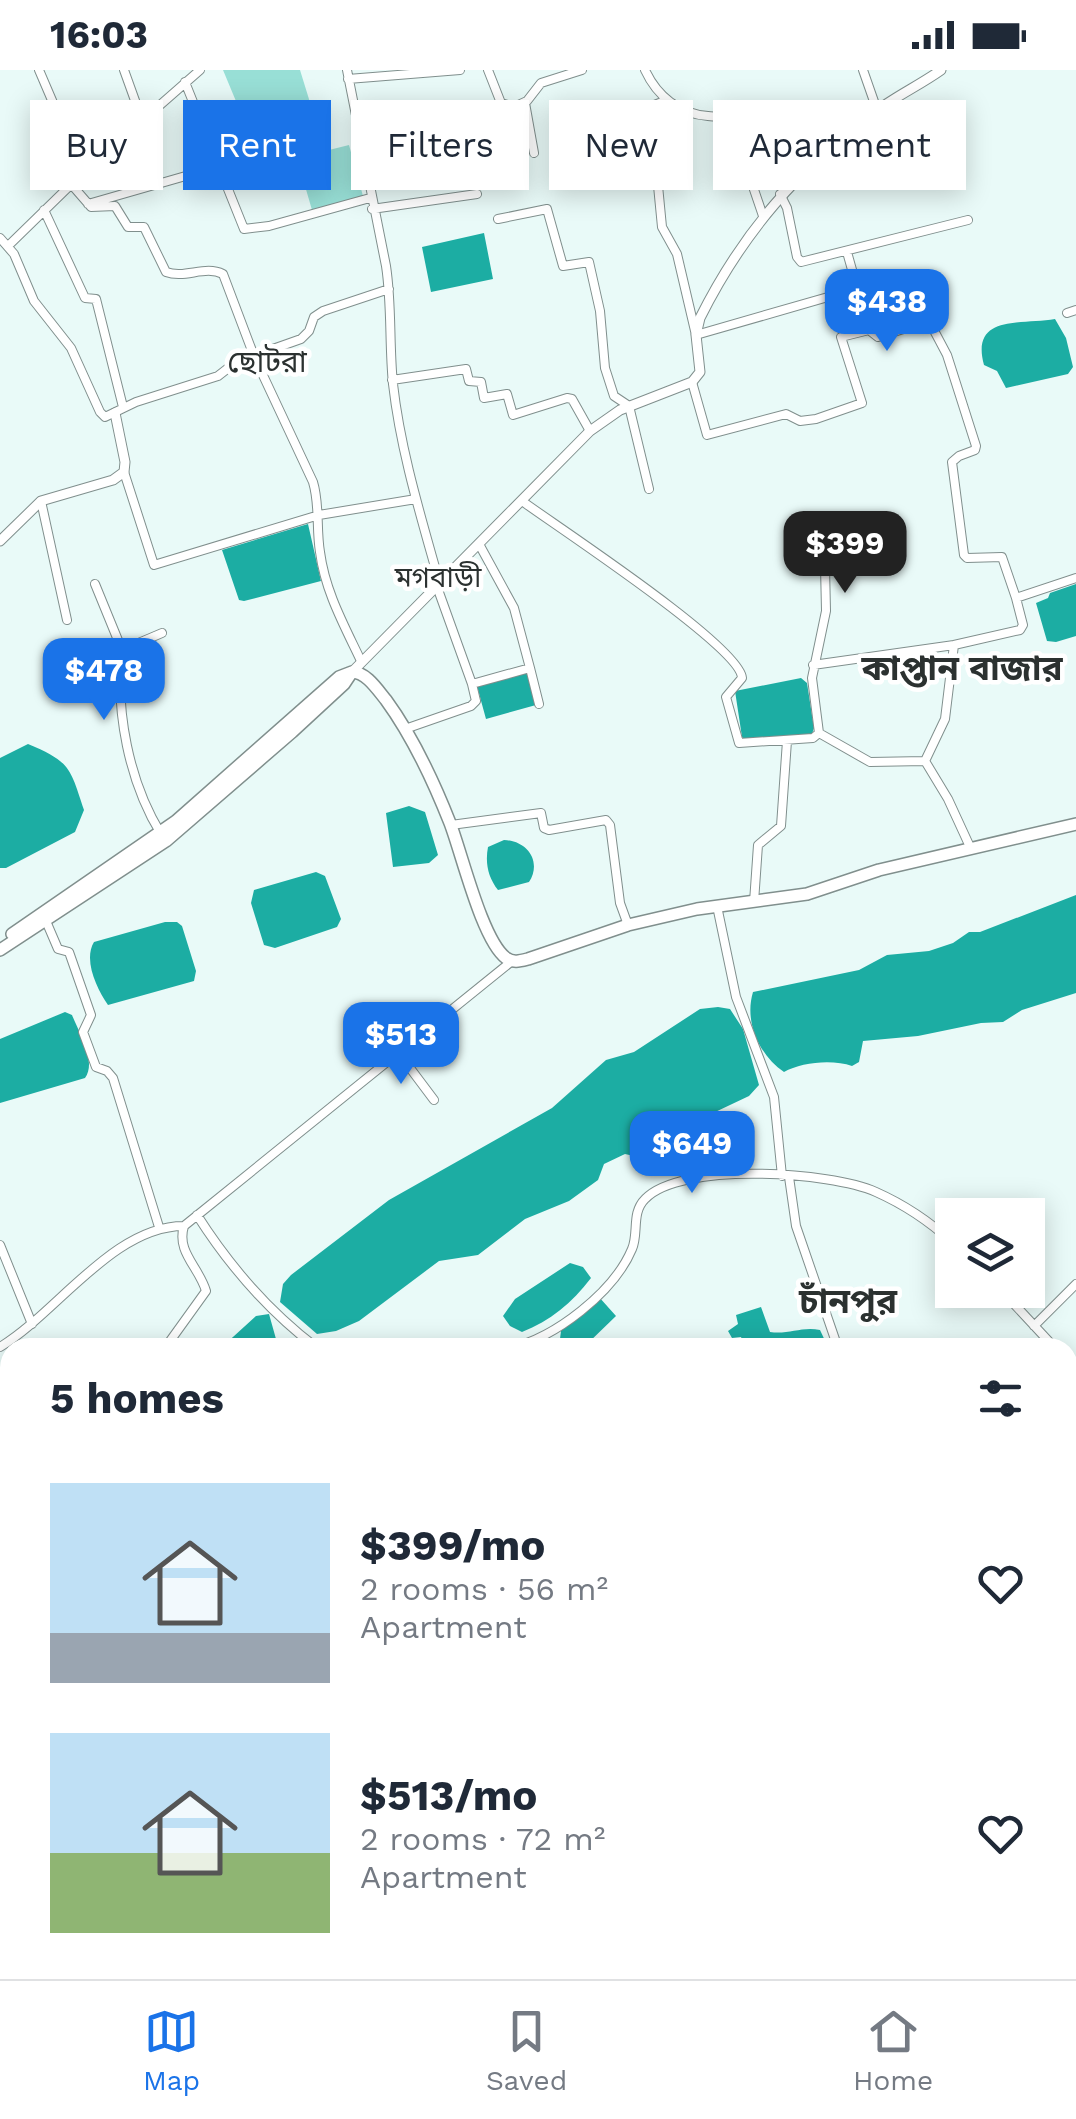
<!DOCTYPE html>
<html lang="en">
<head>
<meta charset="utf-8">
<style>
  :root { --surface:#fff; --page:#f6f6f7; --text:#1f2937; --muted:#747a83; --line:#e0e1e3; --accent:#1a73e8 }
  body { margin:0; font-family:"Work Sans","Noto Sans Bengali",sans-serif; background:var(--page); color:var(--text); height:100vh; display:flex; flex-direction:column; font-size:38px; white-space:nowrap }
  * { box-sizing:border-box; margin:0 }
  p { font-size:32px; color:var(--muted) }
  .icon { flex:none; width:55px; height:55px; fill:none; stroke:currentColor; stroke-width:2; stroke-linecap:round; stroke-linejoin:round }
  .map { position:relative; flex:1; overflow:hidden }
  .drawer { position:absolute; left:0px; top:1268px; width:1078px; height:642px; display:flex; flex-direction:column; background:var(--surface); border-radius:30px 30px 0 0; box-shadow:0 5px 25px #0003 }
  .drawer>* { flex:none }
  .guide { position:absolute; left:30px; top:30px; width:1018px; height:90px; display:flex; gap:20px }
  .fabs { position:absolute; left:935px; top:1128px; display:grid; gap:20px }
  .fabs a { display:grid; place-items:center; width:110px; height:110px; border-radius:0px; background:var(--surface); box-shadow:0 5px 25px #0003; font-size:50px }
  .price { position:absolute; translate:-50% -85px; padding:0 22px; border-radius:20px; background:var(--accent); color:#fff; font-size:32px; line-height:65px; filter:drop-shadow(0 2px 5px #0008) }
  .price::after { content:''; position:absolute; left:50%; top:60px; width:30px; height:22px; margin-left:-15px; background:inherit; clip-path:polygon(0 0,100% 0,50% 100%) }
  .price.current { background:#222; color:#fff }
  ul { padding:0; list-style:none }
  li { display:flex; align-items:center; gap:30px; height:250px; padding:0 50px }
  li span { display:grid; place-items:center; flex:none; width:280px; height:200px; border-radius:0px; color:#555 }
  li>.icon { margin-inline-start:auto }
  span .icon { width:120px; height:120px; fill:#fffc; stroke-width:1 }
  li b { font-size:42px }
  h2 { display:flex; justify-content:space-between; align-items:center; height:120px; padding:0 50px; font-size:42px }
  .pill { padding:0 35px; border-radius:0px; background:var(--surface); box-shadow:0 5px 25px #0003; font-size:35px; line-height:90px }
  .pill.current { background:var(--accent); color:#fff }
  .status { display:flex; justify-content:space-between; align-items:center; height:70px; padding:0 50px; background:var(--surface); direction:ltr }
  .status svg { height:28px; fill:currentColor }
  .tabs { display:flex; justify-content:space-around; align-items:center; height:140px; border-top:2px solid var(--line); background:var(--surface); font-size:28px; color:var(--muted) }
  .tabs a { display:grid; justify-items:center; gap:5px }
  .tabs .current { color:var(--accent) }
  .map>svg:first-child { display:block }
  .green { fill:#98dfd6 }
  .water { fill:#1cada3 }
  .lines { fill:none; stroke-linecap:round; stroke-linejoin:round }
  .minor-casing { stroke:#808f8d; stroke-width:10 }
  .tertiary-casing { stroke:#808f8d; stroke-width:11 }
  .trunk-casing { stroke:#808f8d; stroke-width:14 }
  .minor { stroke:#fff; stroke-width:8 }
  .tertiary { stroke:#fff; stroke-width:9 }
  .trunk { stroke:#fff; stroke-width:11 }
  .labels { text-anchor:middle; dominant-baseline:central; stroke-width:9; stroke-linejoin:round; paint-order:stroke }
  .neighbourhood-label { font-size:28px; fill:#2b3130; stroke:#fff }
  .quarter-label { font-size:30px; fill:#2b3130; stroke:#fff }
  .district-label { font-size:35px; font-weight:bold; fill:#2b3130; stroke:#fff }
</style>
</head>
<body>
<div class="status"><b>16:03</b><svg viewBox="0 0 49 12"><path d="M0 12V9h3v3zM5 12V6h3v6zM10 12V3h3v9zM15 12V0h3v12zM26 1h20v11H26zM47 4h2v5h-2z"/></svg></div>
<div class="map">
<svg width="1076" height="1909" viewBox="0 0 1076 1909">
  <rect width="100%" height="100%" fill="#e9faf8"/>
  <path class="green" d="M223 0H300L325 81 349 75 363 126 312 140 298 92 265 101Z"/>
  <path class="water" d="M484 163 493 209 431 222 422 177Z
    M1055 249 1066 268 1073 297 1068 304 1006 318 997 301 984 295C970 244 1022 255 1055 249Z
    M308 454 321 511 244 531 239 530 222 480Z
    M1076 514V566L1056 572 1047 571 1036 533 1048 528 1050 523Z
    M527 602 536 635 486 649 477 616Z
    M801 608 807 613 814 658 812 664 746 670 742 667 735 621Z
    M28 674C71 692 70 698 84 740L75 762 6 798H0V688Z
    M409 736 425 742 438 785 429 793 393 797 386 743Z
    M504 770C528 771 542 792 529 812L498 820C488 807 485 793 488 777Z
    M316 802 325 806 341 849 337 857 275 878 264 875 251 833 254 820Z
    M1076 825V923L1022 940 1003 952 981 953 918 966 863 971 859 992 852 996C833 989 801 992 784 1002 759 985 744 952 753 922L859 900 887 885 929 881 953 873 969 862H980Z
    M165 852H177L182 856 196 901 194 911 108 935C97 919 83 890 94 872Z
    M718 937 730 939 743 959 759 1015 749 1026 654 1071 634 1086 625 1084 604 1094 598 1110 569 1131 525 1149 478 1185 439 1191 359 1251 336 1261 317 1264 280 1232 283 1214 291 1205 389 1130 552 1038 606 990 634 982 700 939Z
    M65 942 72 945C79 963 97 991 85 1008L0 1033V969Z
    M570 1193 583 1197 591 1208C572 1233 550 1251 522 1262L510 1256 503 1246 515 1229Z
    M599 1227 616 1246 584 1277H565L560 1269 561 1261Z
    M761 1237 770 1262C788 1265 802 1256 820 1260L828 1277H745L741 1267 732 1268 728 1261 738 1254 736 1245Z
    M269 1244 276 1269 273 1277H222L256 1246Z
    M10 1511V1643L0 1659V1522Z"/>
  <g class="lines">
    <defs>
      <path id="minor" d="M39 0 60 49 87 99
        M124 0 142 50
        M347 0 386 196C392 235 389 274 393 314 400 376 418 437 435 497L432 517
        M488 0 501 33 514 37 527 31 541 13 582 0
        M645 0C657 26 679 44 708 46 718 47 723 46 731 52L763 146
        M863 0 877 40
        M348 9 460 0
        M185 12 244 159 269 156 370 128
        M667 30 647 38 653 64 662 157 677 184 696 265 828 227
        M525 33 534 83
        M365 102 456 76
        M71 114 91 137 115 136 128 157H144L166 202C185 209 205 195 223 204L254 286 313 412C320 435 316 458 320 482 325 521 344 555 361 591
        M780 124 787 138 797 187 801 192 968 150
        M88 134 217 97
        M372 139 477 124
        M44 140 85 228 96 229 123 337
        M498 149 547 139 563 196 589 192 600 241 605 298 614 326 629 336 649 419
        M0 168 14 184 34 231 71 278 100 342 105 347 136 332 218 306 236 292 301 269 309 261 314 247 323 241 389 219
        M8 176 87 99 200 0
        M847 182 869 260
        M1067 243 1076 240
        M392 310 466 299 469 311 481 312 484 328 507 324 513 345 567 328 572 329 590 361
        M692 312 707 365 786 344 800 351 816 349 862 333 841 267 869 260 878 267 929 251 947 285 976 376 975 380 959 386 952 392 964 485 967 488 1002 487 1016 528
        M124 402 154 495 319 445 416 429
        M41 431 67 550
        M522 431C556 456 741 577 742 608L726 627 739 673 813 668 819 663
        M479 474 514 538 530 598
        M95 514 122 580
        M436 514 472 614
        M813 595 954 575
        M405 659 471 636 476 631 472 614 530 598 539 634
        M819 663 812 608 826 541 824 452
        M819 663 870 692 925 691
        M451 755 541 743 544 758 549 760 606 750 610 755 620 833 628 855
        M161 764C129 712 115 641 122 580L162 563
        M971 779 948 729 925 691 945 649 954 575 1020 560 1023 555 1016 528 1076 508
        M754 832 758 775 781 756 787 671
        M717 836 736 927 774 1027 782 1106
        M46 851 58 879 69 882 91 945 83 962 96 997 107 1001 113 1008 159 1157
        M398 982 434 1030
        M789 1107 796 1156 838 1278
        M197 1145C230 1197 267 1240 317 1278
        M0 1175 32 1254
        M1001 1220 1055 1278
        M1034 1256 1076 1214
        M0 1277C57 1243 113 1156 184 1156L512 891
        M165 1278 206 1221C199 1197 176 1182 184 1156
        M510 1278C555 1268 614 1222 632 1179 639 1163 631 1143 645 1129 681 1091 831 1102 876 1122 903 1134 930 1152 952 1172
        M1068 1290 1076 1299
        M0 1461 10 1453
        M1068 1515 1076 1513
        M1068 1656 1076 1654
        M1068 1730 1076 1796
        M0 1854 10 1839
        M90 1900 95 1909
        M187 1900 189 1909
        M290 1900 296 1909
        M647 1900 660 1909
        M823 1900 826 1909
        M962 1900 965 1909
        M1032 1900 1035 1909
        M264 1909 278 1900"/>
      <path id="tertiary" d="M0 471 41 431 113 410 124 402 125 392 115 343
        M352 602 590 361 620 340 692 312 700 302 696 265 700 248C743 162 798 99 875 42 896 26 920 15 941 0"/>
      <path id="trunk" d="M352 602C366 602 377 619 386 630 413 667 433 710 450 753 462 784 482 870 506 888 513 893 520 891 528 889L628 855 697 839 807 824 879 800 1076 754
        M12 864 176 751 339 607 352 602
        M0 880 166 771 292 662 344 614 352 602"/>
    </defs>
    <use href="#minor" class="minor-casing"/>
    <use href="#tertiary" class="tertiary-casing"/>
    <use href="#trunk" class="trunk-casing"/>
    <use href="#minor" class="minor"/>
    <use href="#tertiary" class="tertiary"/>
    <use href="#trunk" class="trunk"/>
  </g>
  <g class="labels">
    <g class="neighbourhood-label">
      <text x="438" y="507">মগবাড়ী</text>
    </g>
    <g class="quarter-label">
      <text x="267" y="291">ছোটরা</text>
    </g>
    <g class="district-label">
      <text x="962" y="598">কাপ্তান বাজার</text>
      <text x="848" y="1231">চাঁনপুর</text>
    </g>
  </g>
</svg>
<div class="fabs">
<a><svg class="icon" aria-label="layers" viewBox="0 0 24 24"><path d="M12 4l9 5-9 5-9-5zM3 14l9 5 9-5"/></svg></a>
</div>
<b class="price" style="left:887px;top:284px">$438</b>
<b class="price current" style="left:845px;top:526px">$399</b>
<b class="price" style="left:104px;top:653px">$478</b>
<b class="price" style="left:401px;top:1017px">$513</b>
<b class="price" style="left:692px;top:1126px">$649</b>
<div class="guide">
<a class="pill">Buy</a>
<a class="pill current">Rent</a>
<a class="pill">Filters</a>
<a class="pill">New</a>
<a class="pill">Apartment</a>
</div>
<section class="drawer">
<h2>5 homes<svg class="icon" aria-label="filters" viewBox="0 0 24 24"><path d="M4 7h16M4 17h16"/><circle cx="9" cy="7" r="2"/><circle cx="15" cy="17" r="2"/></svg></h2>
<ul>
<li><span style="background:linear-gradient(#bfe0f5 75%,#9aa5b1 0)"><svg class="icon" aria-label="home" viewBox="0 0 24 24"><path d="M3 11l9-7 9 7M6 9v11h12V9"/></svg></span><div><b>$399/mo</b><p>2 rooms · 56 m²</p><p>Apartment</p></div><svg class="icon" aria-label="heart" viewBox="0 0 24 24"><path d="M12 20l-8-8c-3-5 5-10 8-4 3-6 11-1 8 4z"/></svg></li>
<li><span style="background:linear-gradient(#bfe0f5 60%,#8fb573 0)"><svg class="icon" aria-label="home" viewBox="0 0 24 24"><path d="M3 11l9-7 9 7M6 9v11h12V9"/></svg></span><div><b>$513/mo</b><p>2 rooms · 72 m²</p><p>Apartment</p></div><svg class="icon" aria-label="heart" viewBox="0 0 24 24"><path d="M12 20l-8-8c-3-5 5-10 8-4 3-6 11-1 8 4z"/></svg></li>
</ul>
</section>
</div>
<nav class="tabs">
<a class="current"><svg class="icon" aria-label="map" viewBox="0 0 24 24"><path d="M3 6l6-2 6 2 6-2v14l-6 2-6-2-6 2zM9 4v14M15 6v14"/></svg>Map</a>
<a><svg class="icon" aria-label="saved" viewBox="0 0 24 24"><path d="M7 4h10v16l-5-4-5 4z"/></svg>Saved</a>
<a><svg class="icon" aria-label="home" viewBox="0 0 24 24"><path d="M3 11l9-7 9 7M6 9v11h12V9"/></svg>Home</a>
</nav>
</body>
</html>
